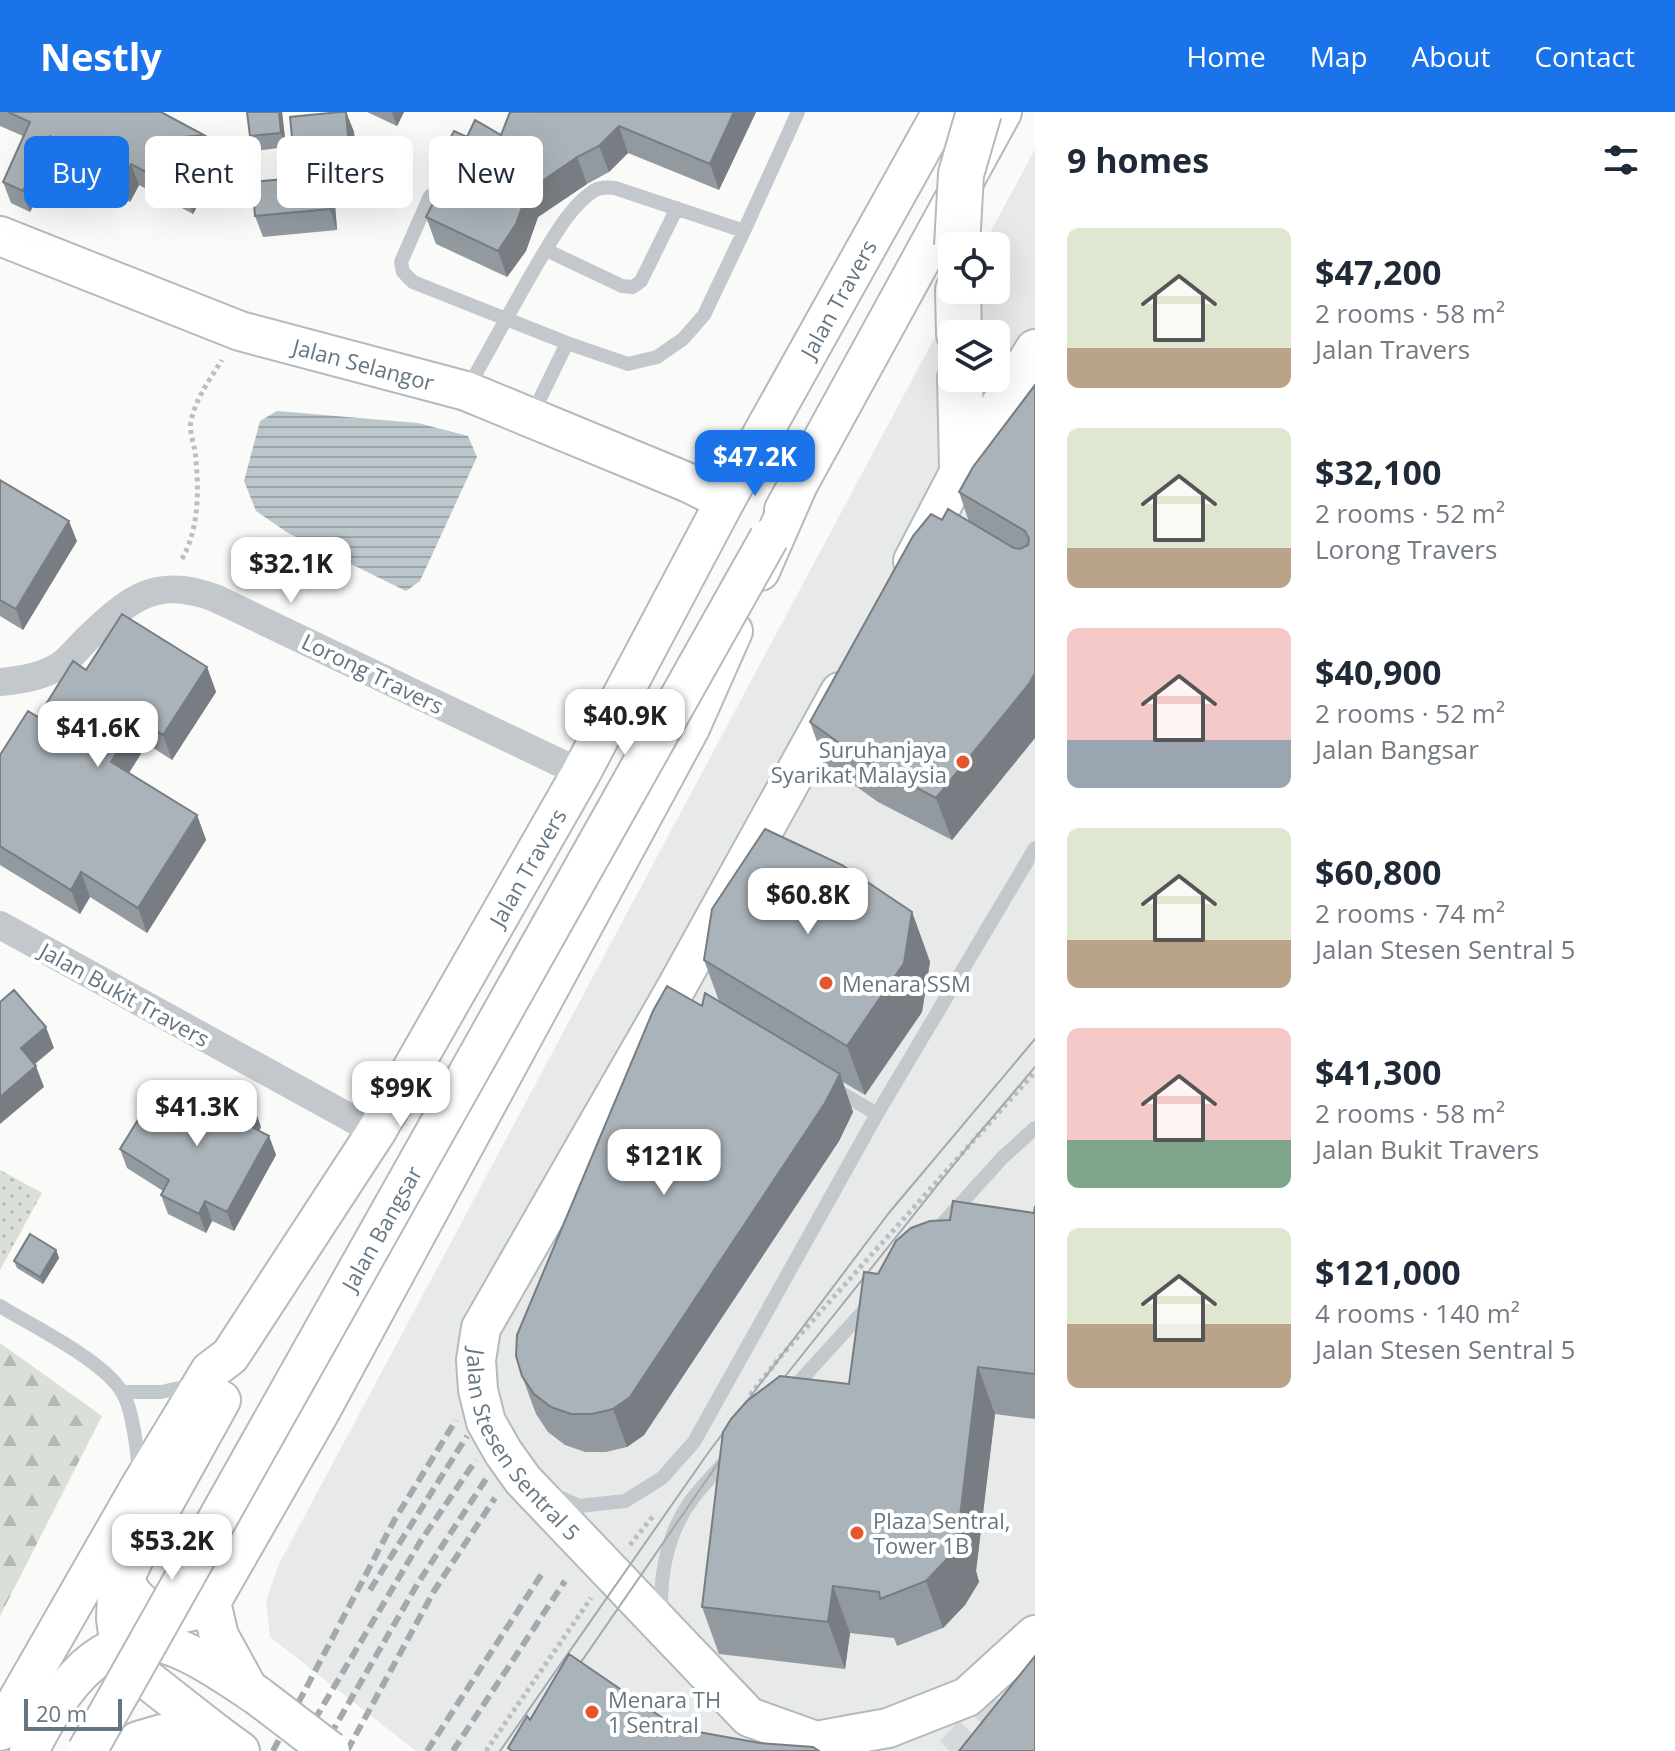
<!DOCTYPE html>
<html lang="en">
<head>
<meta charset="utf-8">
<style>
  :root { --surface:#fff; --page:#f6f6f7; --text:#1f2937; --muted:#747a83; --accent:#1a73e8 }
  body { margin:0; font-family:"Open Sans",sans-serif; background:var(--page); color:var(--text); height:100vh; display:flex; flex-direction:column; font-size:30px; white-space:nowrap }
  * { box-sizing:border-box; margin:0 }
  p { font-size:26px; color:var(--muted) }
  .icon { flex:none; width:44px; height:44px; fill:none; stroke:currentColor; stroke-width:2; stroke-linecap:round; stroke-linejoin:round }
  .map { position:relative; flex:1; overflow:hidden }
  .sheet { display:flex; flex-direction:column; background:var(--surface); width:640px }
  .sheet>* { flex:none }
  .guide { position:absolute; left:24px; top:24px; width:760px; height:72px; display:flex; gap:16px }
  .buttons { position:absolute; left:938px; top:120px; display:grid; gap:16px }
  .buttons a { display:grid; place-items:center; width:72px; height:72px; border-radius:12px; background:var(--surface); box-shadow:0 8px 32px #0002; font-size:40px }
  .scale { position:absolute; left:24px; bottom:20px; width:98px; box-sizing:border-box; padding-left:8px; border:4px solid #657683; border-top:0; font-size:22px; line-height:28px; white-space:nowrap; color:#657683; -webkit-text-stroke:6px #fff; paint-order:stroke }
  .price { position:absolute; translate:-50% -68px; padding:0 18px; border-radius:16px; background:#fff; color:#222; font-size:26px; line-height:52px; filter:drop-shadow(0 2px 4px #0008) }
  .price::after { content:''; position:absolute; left:50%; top:48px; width:24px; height:18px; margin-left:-12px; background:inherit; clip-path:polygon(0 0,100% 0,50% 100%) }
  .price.on { background:var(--accent); color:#fff }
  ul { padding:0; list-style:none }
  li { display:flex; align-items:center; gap:24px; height:200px; padding:0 32px }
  li span { display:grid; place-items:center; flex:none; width:224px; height:160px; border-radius:12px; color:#555 }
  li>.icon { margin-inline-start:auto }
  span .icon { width:96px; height:96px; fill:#fffc; stroke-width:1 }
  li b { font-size:34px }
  h2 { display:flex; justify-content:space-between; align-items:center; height:96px; padding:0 32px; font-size:34px }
  .pill { padding:0 28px; border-radius:12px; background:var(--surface); box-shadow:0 8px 32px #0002; font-size:28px; line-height:72px }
  .pill.on { background:var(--accent); color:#fff }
  header { display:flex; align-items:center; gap:48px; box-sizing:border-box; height:112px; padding:0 40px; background:var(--accent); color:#fff }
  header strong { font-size:38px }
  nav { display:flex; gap:44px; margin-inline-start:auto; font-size:28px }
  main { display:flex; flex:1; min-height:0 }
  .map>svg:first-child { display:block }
  .built { fill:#e8e9e9; fill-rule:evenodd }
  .forest { fill:url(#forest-firs) }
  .park { fill:url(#park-dots) }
  .water { fill:url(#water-rules) }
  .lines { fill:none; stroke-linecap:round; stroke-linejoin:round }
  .street-tunnel { stroke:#d5d9db; stroke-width:28; stroke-dasharray:28 14; stroke-linecap:butt }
  .secondary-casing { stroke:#b3babf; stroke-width:42 }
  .primary-casing { stroke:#b5babe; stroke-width:48 }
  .path { stroke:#bbbfc2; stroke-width:5; stroke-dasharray:4 4; stroke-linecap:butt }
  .lane { stroke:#c3c8cc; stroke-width:14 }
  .street { stroke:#c3c8cc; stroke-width:28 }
  .secondary { stroke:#fff; stroke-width:38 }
  .primary { stroke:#fff; stroke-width:44 }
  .tram { stroke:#a2aab0; stroke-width:2 }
  .rail { stroke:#a2aab0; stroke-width:6; stroke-dasharray:12 6; stroke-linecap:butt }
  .secondary-bridge-casing { stroke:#b3babf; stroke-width:42; stroke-linecap:butt }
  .primary-bridge-casing { stroke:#b5babe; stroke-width:48; stroke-linecap:butt }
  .secondary-bridge { stroke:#fff; stroke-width:38 }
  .primary-bridge { stroke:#fff; stroke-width:44 }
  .wall { fill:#929a9f }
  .shaded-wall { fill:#777d82 }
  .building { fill:#aab3b9; stroke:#777d82; stroke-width:2 }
  .poi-dot { fill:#e4572e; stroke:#fff; stroke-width:3 }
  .labels { text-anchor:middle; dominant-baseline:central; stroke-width:8; stroke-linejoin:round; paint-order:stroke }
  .street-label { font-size:22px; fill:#657683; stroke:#fff }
  .poi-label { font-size:22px; fill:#657683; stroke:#fff; text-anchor:start }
</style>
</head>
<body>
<header>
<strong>Nestly</strong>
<nav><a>Home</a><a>Map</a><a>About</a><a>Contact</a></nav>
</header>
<main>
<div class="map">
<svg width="1035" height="1639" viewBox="0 0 1035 1639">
  <defs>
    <pattern id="forest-firs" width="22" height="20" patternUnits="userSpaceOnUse" patternTransform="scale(2)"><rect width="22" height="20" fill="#dadfd7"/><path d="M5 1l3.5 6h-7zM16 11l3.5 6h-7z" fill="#b4b9b4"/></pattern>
    <pattern id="park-dots" width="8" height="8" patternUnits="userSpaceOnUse" patternTransform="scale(2)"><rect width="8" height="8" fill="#dadfd7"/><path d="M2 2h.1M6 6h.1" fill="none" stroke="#b4b9b4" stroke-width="1.8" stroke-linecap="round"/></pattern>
    <pattern id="water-rules" width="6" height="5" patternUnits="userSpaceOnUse" patternTransform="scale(2)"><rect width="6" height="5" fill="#bbc7cb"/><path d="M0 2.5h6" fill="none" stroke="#9ca6aa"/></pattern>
  </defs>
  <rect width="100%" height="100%" fill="#fafaf8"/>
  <path class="built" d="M1035 37V1639H416L270 1525 266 1489 279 1452 960 178H996V134H983ZM952 222H996V266H952Z"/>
  <path class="forest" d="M0 1231 102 1304 0 1504Z"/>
  <path class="park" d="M0 1058 42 1081 0 1158Z"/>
  <path class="water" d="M277 299 418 311 468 324 477 345 420 469 406 479 288 421 256 399 244 369 260 309Z"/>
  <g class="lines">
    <path class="street-tunnel" d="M950 1639 1035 1546"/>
    <defs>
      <g id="secondary">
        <path id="s1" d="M0 124 240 219 466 279 689 371 725 389"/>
        <path d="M784 398 1002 0"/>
        <path d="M913 449 962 355 1035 237"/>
        <path d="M760 459 796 377"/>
        <path id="s2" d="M840 580 674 880 481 1216 476 1248 478 1278 486 1310 503 1340 523 1368 749 1605 816 1629 888 1616 967 1585 1035 1523"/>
        <path d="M125 1465C134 1504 182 1511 211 1490L321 1298 690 616 733 519"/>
        <path d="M211 1490 219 1524 247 1575"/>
        <path id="s3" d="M0 1619 141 1373 210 1259 230 1244 376 1020 581 661 725 389 942 0"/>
        <path d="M218 1623 140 1562 127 1547 120 1536 116 1507 117 1482 138 1438 221 1288"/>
        <path d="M29 1639C54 1590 92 1521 159 1531 189 1536 232 1567 258 1584"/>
        <path d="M124 1639 138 1629 162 1622 218 1623 240 1639"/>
      </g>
      <path id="primary" d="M958 178 959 222
        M960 266 962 355"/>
    </defs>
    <use href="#secondary" class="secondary-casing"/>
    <use href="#primary" class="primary-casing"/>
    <path class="path" d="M182 447C200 415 199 374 195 339 193 329 189 318 191 309 196 286 210 267 222 248
      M750 1283 780 1245 1035 960
      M630 1433 654 1403
      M486 1639 591 1486"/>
    <path class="lane" d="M430 84 401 150 403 160 413 170 567 231
      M744 119 798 0
      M546 138 622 174 633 175 641 169 677 96
      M466 279C491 235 514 192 539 149 553 126 569 96 592 80 599 75 606 75 615 76L744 119 704 203 683 227 657 245 628 252 567 231 532 303
      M833 976 877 1002
      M934 1121 1003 1045 1035 1016
      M0 1194C32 1214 103 1248 122 1280 133 1297 137 1338 139 1359
      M123 1280H161L193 1273
      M789 1281 869 1193
      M553 1382 579 1394 625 1389 662 1366 694 1330 877 1002 1035 736
      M661 1501C660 1460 668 1419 693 1386 704 1371 719 1357 731 1343"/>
    <path class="street" d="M0 570C21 568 41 565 59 554 69 548 77 537 86 528 128 488 154 463 215 486L581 661
      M0 813 376 1020"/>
    <use href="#secondary" class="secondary"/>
    <use href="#primary" class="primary"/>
    <path class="tram" d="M771 1282 975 1026 1035 955
      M568 1569 734 1328
      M500 1639 708 1341 888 1102 1035 927"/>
    <path class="rail" d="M370 1478 467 1324
      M273 1639 395 1407 456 1308
      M296 1639 420 1430 476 1348
      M321 1639 418 1471 486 1367
      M347 1639 434 1479 495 1386
      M427 1639 543 1460
      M453 1639 565 1469"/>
    <defs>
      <g id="secondary-bridge">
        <path d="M258 1584 330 1639"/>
        <path id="s4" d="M87 1639 769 426"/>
      </g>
      <path id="primary-bridge" d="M957 134 961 62 979 0"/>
    </defs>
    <use href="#secondary-bridge" class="secondary-bridge-casing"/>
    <use href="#primary-bridge" class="primary-bridge-casing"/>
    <use href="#secondary-bridge" class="secondary-bridge"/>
    <use href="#primary-bridge" class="primary-bridge"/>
  </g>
  <path class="wall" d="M0 0H161L204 23 211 44 185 46 208 75 193 102 139 73 130 90 108 78 104 66 58 44 30 100 11 91 3 70 23 24 0 14Z
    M247 0H282L286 35 255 39 250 24Z
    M346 0 354 20 360 90 335 92 337 118 263 125 255 104 296 66Z
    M367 0H404L397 14Z
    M510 0H756L719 78 628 41 609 60 587 72 538 105 526 139 507 165 436 132 426 105 441 75 434 56 467 25 501 23Z
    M1035 273V626L952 728 878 690 825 652 810 610 942 408 969 410 959 380Z
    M0 368 77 429 23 518 0 504Z
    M207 555 216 580 172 648 147 632 129 661 197 703 206 728 147 821 90 785 80 802 0 753V643L86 558Z
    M912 800 930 850 922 900 865 983 843 970 853 1000 839 1029 644 1323 627 1335 606 1340H585L565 1333 548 1320 536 1302 522 1264 702 894 719 889 704 848Z
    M203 1002 261 1015 259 1019 269 1024 276 1043 234 1119 212 1109 206 1121 168 1102 161 1083 163 1079 127 1056 120 1037Z
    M1035 1094V1307L995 1302 976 1459 979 1470 965 1493 943 1516 897 1534 894 1526 850 1521 845 1557 719 1542 702 1495 849 1272 878 1162 950 1108 1034 1101Z
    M56 1138 59 1146 43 1172 17 1156 14 1149Z"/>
  <path class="shaded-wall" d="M279 0H282L286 35 281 21Z
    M346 0 354 20 360 90 352 69Z
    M392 0H404L397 14Z
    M734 0H756L719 78 710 52Z
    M619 14 628 41 609 60 599 34Z
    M50 24 58 44 30 100 23 79Z
    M577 45 587 72 538 105 526 139 507 165 498 139 528 79Z
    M131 52 139 73 130 90 122 69Z
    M200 55 208 75 193 102 186 81Z
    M327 72 335 92 337 118 330 97Z
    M69 409 77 429 23 518 16 497Z
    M207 555 216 580 172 648 163 623Z
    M1035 561V626L952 728 936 686Z
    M138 607 147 632 120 675 111 650Z
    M197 703 206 728 147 821 138 796Z
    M81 760 90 785 80 802 71 778Z
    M912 800 930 850 922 900 865 983 847 934Z
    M46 915 54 936 29 957 21 936Z
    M36 954 44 975 0 1012V985Z
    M840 962 853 1000 839 1029 644 1323 627 1335 613 1297Z
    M254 995 261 1015 253 1031 246 1012Z
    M269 1024 276 1043 234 1119 227 1100Z
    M205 1089 212 1109 206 1121 199 1102Z
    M56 1138 59 1146 43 1172 40 1165Z
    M978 1255 995 1302 976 1459 979 1470 965 1493 943 1516 926 1469 958 1421Z
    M833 1474 850 1521 845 1557 828 1510Z"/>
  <path class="building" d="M8 0H161L204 23 151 28 200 55 186 81 131 52 122 69 101 57 105 49 50 24 23 79 3 70 30 10Z
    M247 0H279L281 21 250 24Z
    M340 0H346L352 69 327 72 330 97 255 104 252 70 296 66 290 5Z
    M510 0H734L710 52 619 14 599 34 577 45 528 79 516 112 498 139 426 105 448 62 434 56 454 19 467 25 475 8 501 23Z
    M1035 273V561L1029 572 936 686 863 648 810 610 913 424 931 402 942 408 948 397 1014 436 1020 437 1028 433 1029 427 1025 419 959 380 973 355Z
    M0 368 69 409 16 497 0 488Z
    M122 502 207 555 163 623 138 607 111 650 197 703 138 796 81 760 71 778 0 734V643L28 599 38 605 73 549 86 558Z
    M765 717 842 753 912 800 904 851 847 934 704 848 712 797Z
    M667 874 702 894 705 881 840 962 825 991 630 1285 613 1297 592 1302H571L551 1295 534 1282 522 1264 516 1244 517 1223 653 899Z
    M14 878 46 915 21 936 36 954 0 985V890Z
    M159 974 203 1002 216 976 254 995 246 1012 269 1024 227 1100 205 1089 199 1102 161 1083 169 1068 120 1037Z
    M953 1089 1034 1101 1035 1094V1262L978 1255 958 1421 962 1423 948 1446 926 1469 880 1487 879 1480 833 1474 828 1510 702 1495 723 1320 731 1307 747 1289 780 1264 849 1272 864 1160 878 1162 896 1129 911 1116 930 1109 950 1108Z
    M30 1122 56 1138 40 1165 14 1149Z
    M569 1542 670 1611 687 1618 760 1631 813 1635 819 1639H512L508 1636 527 1604 530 1608Z
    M1035 1544V1639H959Z"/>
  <g class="poi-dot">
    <circle cx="963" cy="650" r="8"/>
    <circle cx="826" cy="871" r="8"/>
    <circle cx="857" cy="1421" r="8"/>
    <circle cx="592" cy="1600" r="8"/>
  </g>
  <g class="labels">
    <g class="street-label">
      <text stroke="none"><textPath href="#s3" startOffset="1662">Jalan Travers</textPath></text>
      <text stroke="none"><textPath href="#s1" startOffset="386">Jalan Selangor</textPath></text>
      <text transform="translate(373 561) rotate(26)">Lorong Travers</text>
      <text stroke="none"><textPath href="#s3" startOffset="1014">Jalan Travers</textPath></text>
      <text transform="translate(125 882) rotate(29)">Jalan Bukit Travers</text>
      <text stroke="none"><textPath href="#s4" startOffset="600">Jalan Bangsar</textPath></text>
      <text stroke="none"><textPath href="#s2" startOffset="862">Jalan Stesen Sentral 5</textPath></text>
    </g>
    <g class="poi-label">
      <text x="947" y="637" text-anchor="end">Suruhanjaya<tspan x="947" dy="25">Syarikat Malaysia</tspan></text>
      <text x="842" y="871">Menara SSM</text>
      <text x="873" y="1408">Plaza Sentral,<tspan x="873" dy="25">Tower 1B</tspan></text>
      <text x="608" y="1587">Menara TH<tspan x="608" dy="25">1 Sentral</tspan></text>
    </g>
  </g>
</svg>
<div class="buttons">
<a><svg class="icon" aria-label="locate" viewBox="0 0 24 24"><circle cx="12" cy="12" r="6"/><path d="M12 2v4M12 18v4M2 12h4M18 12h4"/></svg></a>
<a><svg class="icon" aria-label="layers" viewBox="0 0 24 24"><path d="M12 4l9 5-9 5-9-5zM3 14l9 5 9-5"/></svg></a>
</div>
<div class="scale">20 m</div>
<b class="price on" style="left:755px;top:386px">$47.2K</b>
<b class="price" style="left:291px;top:493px">$32.1K</b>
<b class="price" style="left:625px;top:645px">$40.9K</b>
<b class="price" style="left:98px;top:657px">$41.6K</b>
<b class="price" style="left:808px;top:824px">$60.8K</b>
<b class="price" style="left:401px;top:1017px">$99K</b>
<b class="price" style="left:197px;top:1036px">$41.3K</b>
<b class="price" style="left:664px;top:1085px">$121K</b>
<b class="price" style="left:172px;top:1470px">$53.2K</b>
<div class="guide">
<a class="pill on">Buy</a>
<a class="pill">Rent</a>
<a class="pill">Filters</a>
<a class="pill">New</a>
</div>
</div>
<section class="sheet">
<h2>9 homes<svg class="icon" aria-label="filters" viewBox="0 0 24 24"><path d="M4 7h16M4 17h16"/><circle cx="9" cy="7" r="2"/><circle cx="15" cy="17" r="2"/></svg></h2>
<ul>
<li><span style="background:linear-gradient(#dfe7d0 75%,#b9a48a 0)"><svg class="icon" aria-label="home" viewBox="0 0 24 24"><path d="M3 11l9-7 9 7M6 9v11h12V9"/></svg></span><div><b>$47,200</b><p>2 rooms · 58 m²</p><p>Jalan Travers</p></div></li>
<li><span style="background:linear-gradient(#dfe7d0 75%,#b9a48a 0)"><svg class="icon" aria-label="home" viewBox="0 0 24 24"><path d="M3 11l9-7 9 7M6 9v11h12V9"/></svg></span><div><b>$32,100</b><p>2 rooms · 52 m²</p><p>Lorong Travers</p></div></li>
<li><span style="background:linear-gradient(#f6c9c9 70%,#9aa5b1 0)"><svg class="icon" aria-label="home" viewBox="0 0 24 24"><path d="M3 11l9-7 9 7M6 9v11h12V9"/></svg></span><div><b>$40,900</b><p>2 rooms · 52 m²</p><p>Jalan Bangsar</p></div></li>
<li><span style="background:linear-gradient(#dfe7d0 70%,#b9a48a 0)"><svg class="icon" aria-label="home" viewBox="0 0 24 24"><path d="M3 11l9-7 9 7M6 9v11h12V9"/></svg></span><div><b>$60,800</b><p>2 rooms · 74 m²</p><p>Jalan Stesen Sentral 5</p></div></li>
<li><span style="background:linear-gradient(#f6c9c9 70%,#7fa58c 0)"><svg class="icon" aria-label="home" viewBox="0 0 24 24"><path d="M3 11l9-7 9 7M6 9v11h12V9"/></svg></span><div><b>$41,300</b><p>2 rooms · 58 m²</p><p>Jalan Bukit Travers</p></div></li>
<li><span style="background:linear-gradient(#dfe7d0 60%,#b9a48a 0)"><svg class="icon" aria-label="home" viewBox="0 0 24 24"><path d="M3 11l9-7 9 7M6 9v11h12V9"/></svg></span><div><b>$121,000</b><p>4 rooms · 140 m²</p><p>Jalan Stesen Sentral 5</p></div></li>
</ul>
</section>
</main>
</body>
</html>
